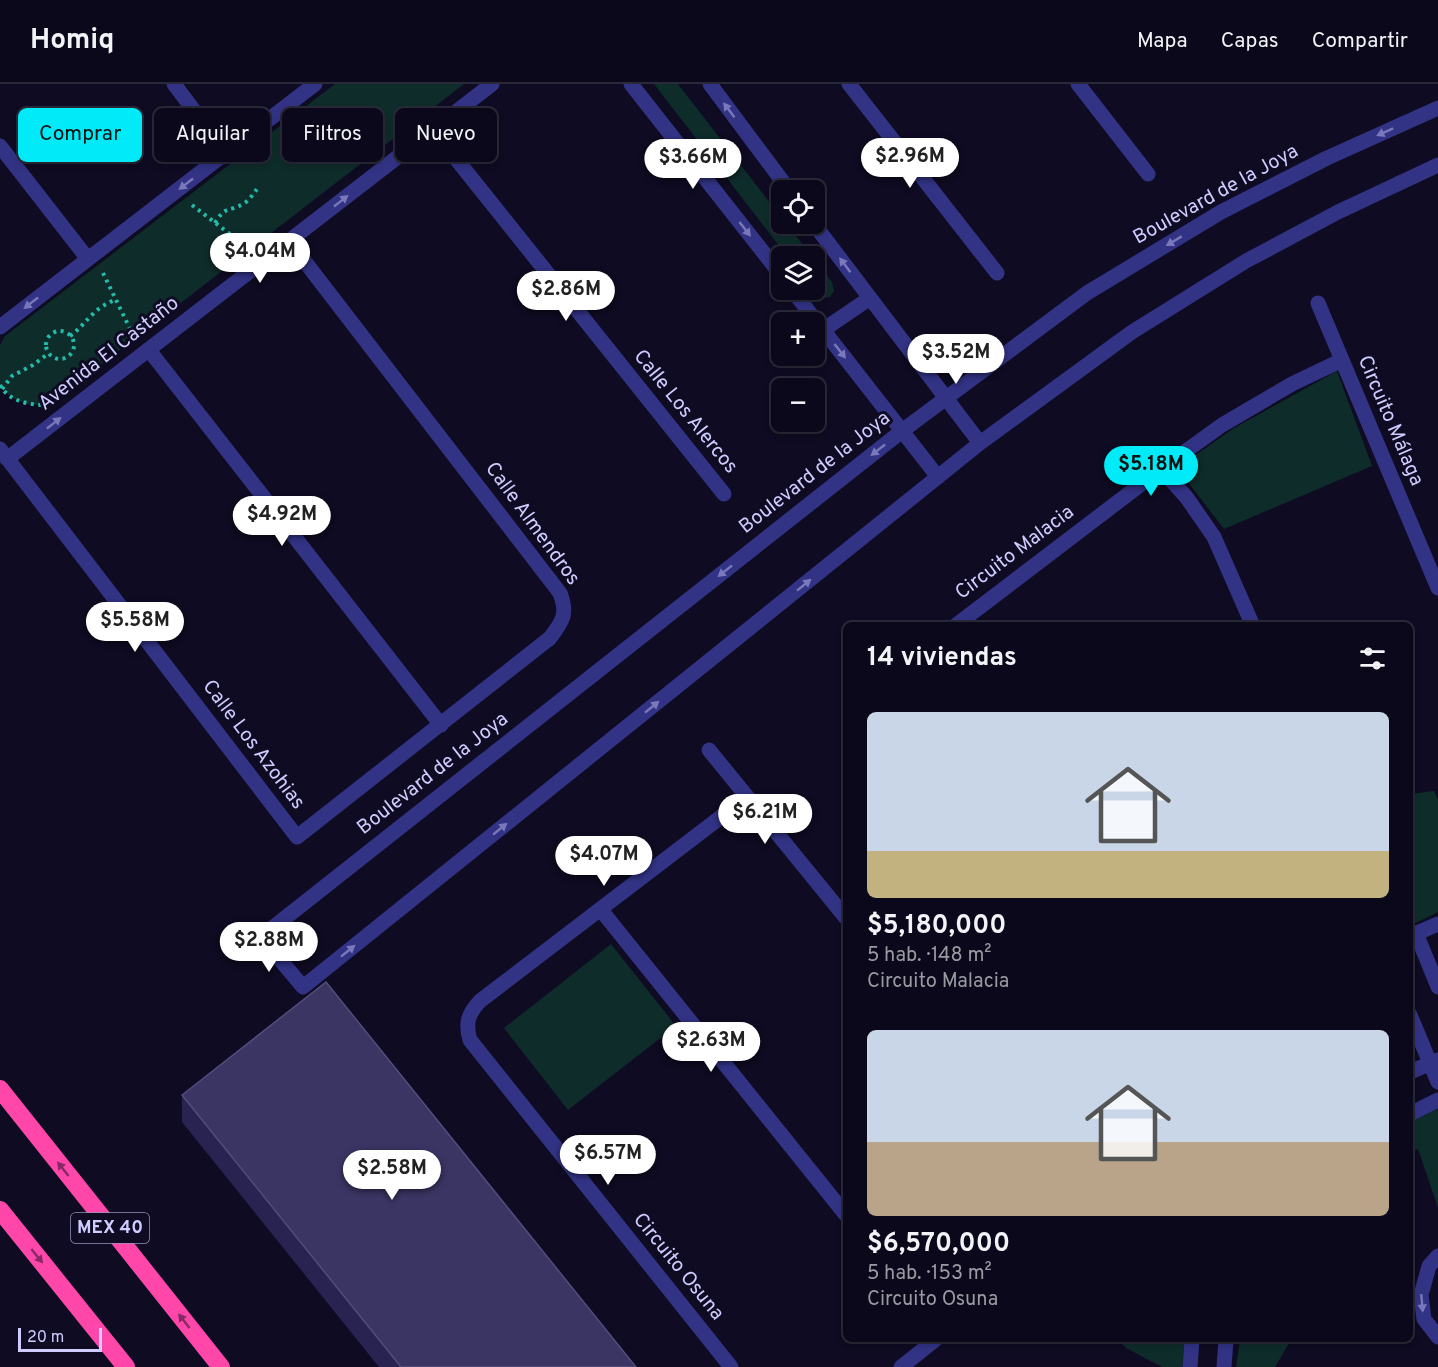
<!DOCTYPE html>
<html lang="es">
<head>
<meta charset="utf-8">
<style>
  :root { --surface:#0a081a; --page:#181627; --text:#f1f3f6; --muted:#999aa2; --line:#2a2939; --accent:#00ebf7 }
  body { margin:0; font-family:Overpass,sans-serif; background:var(--page); color:var(--text); height:100vh; display:flex; flex-direction:column; font-size:22px; white-space:nowrap }
  * { box-sizing:border-box; margin:0 }
  p { font-size:20px; color:var(--muted) }
  .icon { flex:none; width:33px; height:33px; fill:none; stroke:currentColor; stroke-width:2; stroke-linecap:round; stroke-linejoin:round }
  .map { position:relative; flex:1; overflow:hidden }
  .sheet { position:absolute; left:843px; top:538px; width:570px; height:720px; display:flex; flex-direction:column; background:var(--surface); border-radius:9px; box-shadow:0 3px 9px #0003,0 0 0 2px var(--line) }
  .sheet>* { flex:none }
  .top-card { position:absolute; left:18px; top:24px; width:570px; height:54px; display:flex; gap:12px }
  .controls { position:absolute; left:771px; top:96px; display:grid; gap:12px }
  .controls a { display:grid; place-items:center; width:54px; height:54px; border-radius:9px; background:var(--surface); box-shadow:0 3px 9px #0003,0 0 0 2px var(--line); font-size:30px }
  .scale { position:absolute; left:18px; bottom:15px; width:84px; box-sizing:border-box; padding-left:6px; border:3px solid #cfccff; border-top:0; font-size:16px; line-height:21px; white-space:nowrap; color:#cfccff; -webkit-text-stroke:4px #0e0b22; paint-order:stroke }
  .price { position:absolute; translate:-50% -51px; padding:0 14px; border-radius:21px; background:#fff; color:#222; font-size:20px; line-height:39px; filter:drop-shadow(0 2px 3px #0008) }
  .price::after { content:''; position:absolute; left:50%; top:36px; width:18px; height:14px; margin-left:-9px; background:inherit; clip-path:polygon(0 0,100% 0,50% 100%) }
  .price.active { background:var(--accent); color:#111 }
  ul { padding:0; list-style:none }
  li { display:grid; align-content:center; gap:12px; height:318px; padding:0 24px }
  li span { display:grid; place-items:center; height:186px; border-radius:9px; color:#555 }
  li>.icon { margin-inline-start:auto }
  span .icon { width:108px; height:108px; fill:#fffc; stroke-width:1 }
  li b { font-size:26px }
  h2 { display:flex; justify-content:space-between; align-items:center; height:72px; padding:0 24px; font-size:26px }
  .tag { padding:0 21px; border-radius:9px; background:var(--surface); box-shadow:0 3px 9px #0003,0 0 0 2px var(--line); font-size:21px; line-height:54px }
  .tag.active { background:var(--accent); color:#111 }
  header { display:flex; align-items:center; gap:36px; box-sizing:border-box; height:84px; padding:0 30px; background:var(--surface); border-bottom:2px solid var(--line) }
  header strong { font-size:28px }
  nav { display:flex; gap:33px; margin-inline-start:auto; font-size:21px }
  .map>svg:first-child { display:block }
  .green { fill:#0e2c2a }
  .lines { fill:none; stroke-linecap:round; stroke-linejoin:round }
  .path { stroke:#23bcab; stroke-width:4; stroke-dasharray:3 4.5; stroke-linecap:butt }
  .street { stroke:#323385; stroke-width:15 }
  .highway { stroke:#ff47a9; stroke-width:18 }
  .wall { fill:#292351 }
  .building { fill:#3b3564; stroke:#524d7c; stroke-width:1.5 }
  .oneway { fill:#7978bc }
  .oneway2 { fill:#862966 }
  .labels { text-anchor:middle; dominant-baseline:central; stroke-width:6; stroke-linejoin:round; paint-order:stroke }
  .shield { fill:#0e0b22; stroke:#9592bd; stroke-width:1.5 }
  .shield-label { font-size:18px; font-weight:bold; fill:#cfccff }
  .street-label { font-size:20px; fill:#cfccff; stroke:#0e0b22 }
</style>
</head>
<body>
<header>
<strong>Homiq</strong>
<nav><a>Mapa</a><a>Capas</a><a>Compartir</a></nav>
</header>
<div class="map">
<svg width="1438" height="1283" viewBox="0 0 1438 1283">
  <rect width="100%" height="100%" fill="#0e0b22"/>
  <path class="green" d="M335 0H464L54 317C49 318 44 321 39 321 24 321 7 314 0 301V261L5 252Z
    M654 0H678L781 133 782 140H786L812 172H787Z
    M815 176 832 198 834 207 830 213C821 215 818 212 813 206H814Z
    M1337 287 1372 382 1224 445 1177 384 1234 344Z
    M1434 707 1438 716V828L1410 842V710Z
    M611 860 676 942 568 1026 504 944Z
    M1438 1025V1124L1418 1065 1410 1068V1038Z
    M1118 1256H1185L1182 1283H1162L1126 1264Z
    M1240 1256H1291L1275 1283H1236Z"/>
  <g class="lines">
    <path class="path" d="M192 121 248 164
      M215 139C225 122 228 128 243 120 249 117 253 110 257 105
      M103 189 134 253
      M46 261a14 14 0 1 1 28 0a14 14 0 1 1-28 0Z
      M70 252C80 245 86 236 95 228 101 222 109 219 116 215
      M0 301C8 316 25 320 41 321
      M2 305 12 292 33 281 49 269"/>
    <path class="street" d="M174 0 226 69
      M631 0 782 192
      M710 0 789 106
      M849 0 997 189
      M1078 0 1148 90
      M1438 24 1327 74 1221 128 1087 209 902 347 261 853 303 903 980 359 1132 248 1246 177 1338 128 1438 81
      M433 46 724 410
      M0 62 88 175
      M814 140 980 359
      M792 206 938 393
      M1318 219 1438 504
      M0 243 315 0
      M823 246 870 214
      M149 266 441 641
      M0 365 297 753 550 554C563 537 568 530 560 509L289 157
      M7 375 492 0
      M1161 385 1187 414 1214 453 1253 542
      M955 542 1161 385 1222 341 1292 300 1342 276
      M709 666 846 834
      M601 826 846 1131
      M1416 849 1438 903
      M1410 852 1438 840
      M1410 931 1438 998
      M1410 988 1438 976
      M1410 1030 1438 1016
      M1438 1172 1429 1182 1421 1211 1424 1235 1438 1253
      M731 1283 470 956C465 939 468 930 480 917L747 713
      M901 1283 935 1256
      M1190 1283 1192 1256
      M1224 1283 1226 1256"/>
    <path class="highway" d="M0 1005 221 1283
      M0 1126 126 1283"/>
  </g>
  <path class="wall" d="M182 1011 636 1283H379L182 1038Z"/>
  <path class="building" d="M326 898 636 1283H401L182 1011Z"/>
  <defs><path id="oneway-solid" d="M-6-.8H1V-3.2L6.5 0L1 3.2V.8H-6Z" transform="scale(1.5)"/></defs>
  <g class="oneway">
    <use href="#oneway-solid" transform="translate(729 26) rotate(-127)"/>
    <use href="#oneway-solid" transform="translate(1385 48) rotate(156)"/>
    <use href="#oneway-solid" transform="translate(186 100) rotate(142)"/>
    <use href="#oneway-solid" transform="translate(341 117) rotate(-38)"/>
    <use href="#oneway-solid" transform="translate(745 145) rotate(52)"/>
    <use href="#oneway-solid" transform="translate(1174 157) rotate(149)"/>
    <use href="#oneway-solid" transform="translate(845 181) rotate(-127)"/>
    <use href="#oneway-solid" transform="translate(31 219) rotate(142)"/>
    <use href="#oneway-solid" transform="translate(840 267) rotate(52)"/>
    <use href="#oneway-solid" transform="translate(54 339) rotate(-38)"/>
    <use href="#oneway-solid" transform="translate(878 366) rotate(142)"/>
    <use href="#oneway-solid" transform="translate(725 487) rotate(142)"/>
    <use href="#oneway-solid" transform="translate(804 501) rotate(-39)"/>
    <use href="#oneway-solid" transform="translate(652 623) rotate(-39)"/>
    <use href="#oneway-solid" transform="translate(500 745) rotate(-39)"/>
    <use href="#oneway-solid" transform="translate(348 867) rotate(-39)"/>
    <use href="#oneway-solid" transform="translate(1422 1219) rotate(85)"/>
  </g>
  <g class="oneway2">
    <use href="#oneway-solid" transform="translate(63 1085) rotate(-128)"/>
    <use href="#oneway-solid" transform="translate(37 1172) rotate(51)"/>
    <use href="#oneway-solid" transform="translate(184 1237) rotate(-128)"/>
  </g>
  <g class="labels">
    <rect class="shield" x="71" y="1129" width="78" height="30" rx="4.5"/>
    <g class="shield-label">
      <text x="110" y="1144">MEX 40</text>
    </g>
    <g class="street-label">
      <text transform="translate(1216 111) rotate(-29)">Boulevard de la Joya</text>
      <text transform="translate(109 270) rotate(-38)">Avenida El Castaño</text>
      <text transform="translate(685 328) rotate(51)">Calle Los Alercos</text>
      <text transform="translate(1390 337) rotate(67)">Circuito Málaga</text>
      <text transform="translate(815 389) rotate(-38)">Boulevard de la Joya</text>
      <text transform="translate(532 440) rotate(54)">Calle Almendros</text>
      <text transform="translate(1015 469) rotate(-37)">Circuito Malacia</text>
      <text transform="translate(253 661) rotate(53)">Calle Los Azohias</text>
      <text transform="translate(433 690) rotate(-38)">Boulevard de la Joya</text>
      <text transform="translate(678 1183) rotate(51)">Circuito Osuna</text>
    </g>
  </g>
</svg>
<div class="controls">
<a><svg class="icon" aria-label="locate" viewBox="0 0 24 24"><circle cx="12" cy="12" r="6"/><path d="M12 2v4M12 18v4M2 12h4M18 12h4"/></svg></a>
<a><svg class="icon" aria-label="layers" viewBox="0 0 24 24"><path d="M12 4l9 5-9 5-9-5zM3 14l9 5 9-5"/></svg></a>
<a>+</a>
<a>−</a>
</div>
<div class="scale">20 m</div>
<b class="price" style="left:910px;top:105px">$2.96M</b>
<b class="price" style="left:693px;top:106px">$3.66M</b>
<b class="price" style="left:260px;top:200px">$4.04M</b>
<b class="price" style="left:566px;top:238px">$2.86M</b>
<b class="price" style="left:956px;top:301px">$3.52M</b>
<b class="price active" style="left:1151px;top:413px">$5.18M</b>
<b class="price" style="left:282px;top:463px">$4.92M</b>
<b class="price" style="left:135px;top:569px">$5.58M</b>
<b class="price" style="left:765px;top:761px">$6.21M</b>
<b class="price" style="left:604px;top:803px">$4.07M</b>
<b class="price" style="left:269px;top:889px">$2.88M</b>
<b class="price" style="left:711px;top:989px">$2.63M</b>
<b class="price" style="left:608px;top:1102px">$6.57M</b>
<b class="price" style="left:392px;top:1117px">$2.58M</b>
<div class="top-card">
<a class="tag active">Comprar</a>
<a class="tag">Alquilar</a>
<a class="tag">Filtros</a>
<a class="tag">Nuevo</a>
</div>
<section class="sheet">
<h2>14 viviendas<svg class="icon" aria-label="filters" viewBox="0 0 24 24"><path d="M4 7h16M4 17h16"/><circle cx="9" cy="7" r="2"/><circle cx="15" cy="17" r="2"/></svg></h2>
<ul>
<li><span style="background:linear-gradient(#c9d6e8 75%,#c2b280 0)"><svg class="icon" aria-label="home" viewBox="0 0 24 24"><path d="M3 11l9-7 9 7M6 9v11h12V9"/></svg></span><div><b>$5,180,000</b><p>5 hab. · 148 m²</p><p>Circuito Malacia</p></div></li>
<li><span style="background:linear-gradient(#c9d6e8 60%,#b9a48a 0)"><svg class="icon" aria-label="home" viewBox="0 0 24 24"><path d="M3 11l9-7 9 7M6 9v11h12V9"/></svg></span><div><b>$6,570,000</b><p>5 hab. · 153 m²</p><p>Circuito Osuna</p></div></li>
</ul>
</section>
</div>
</body>
</html>
